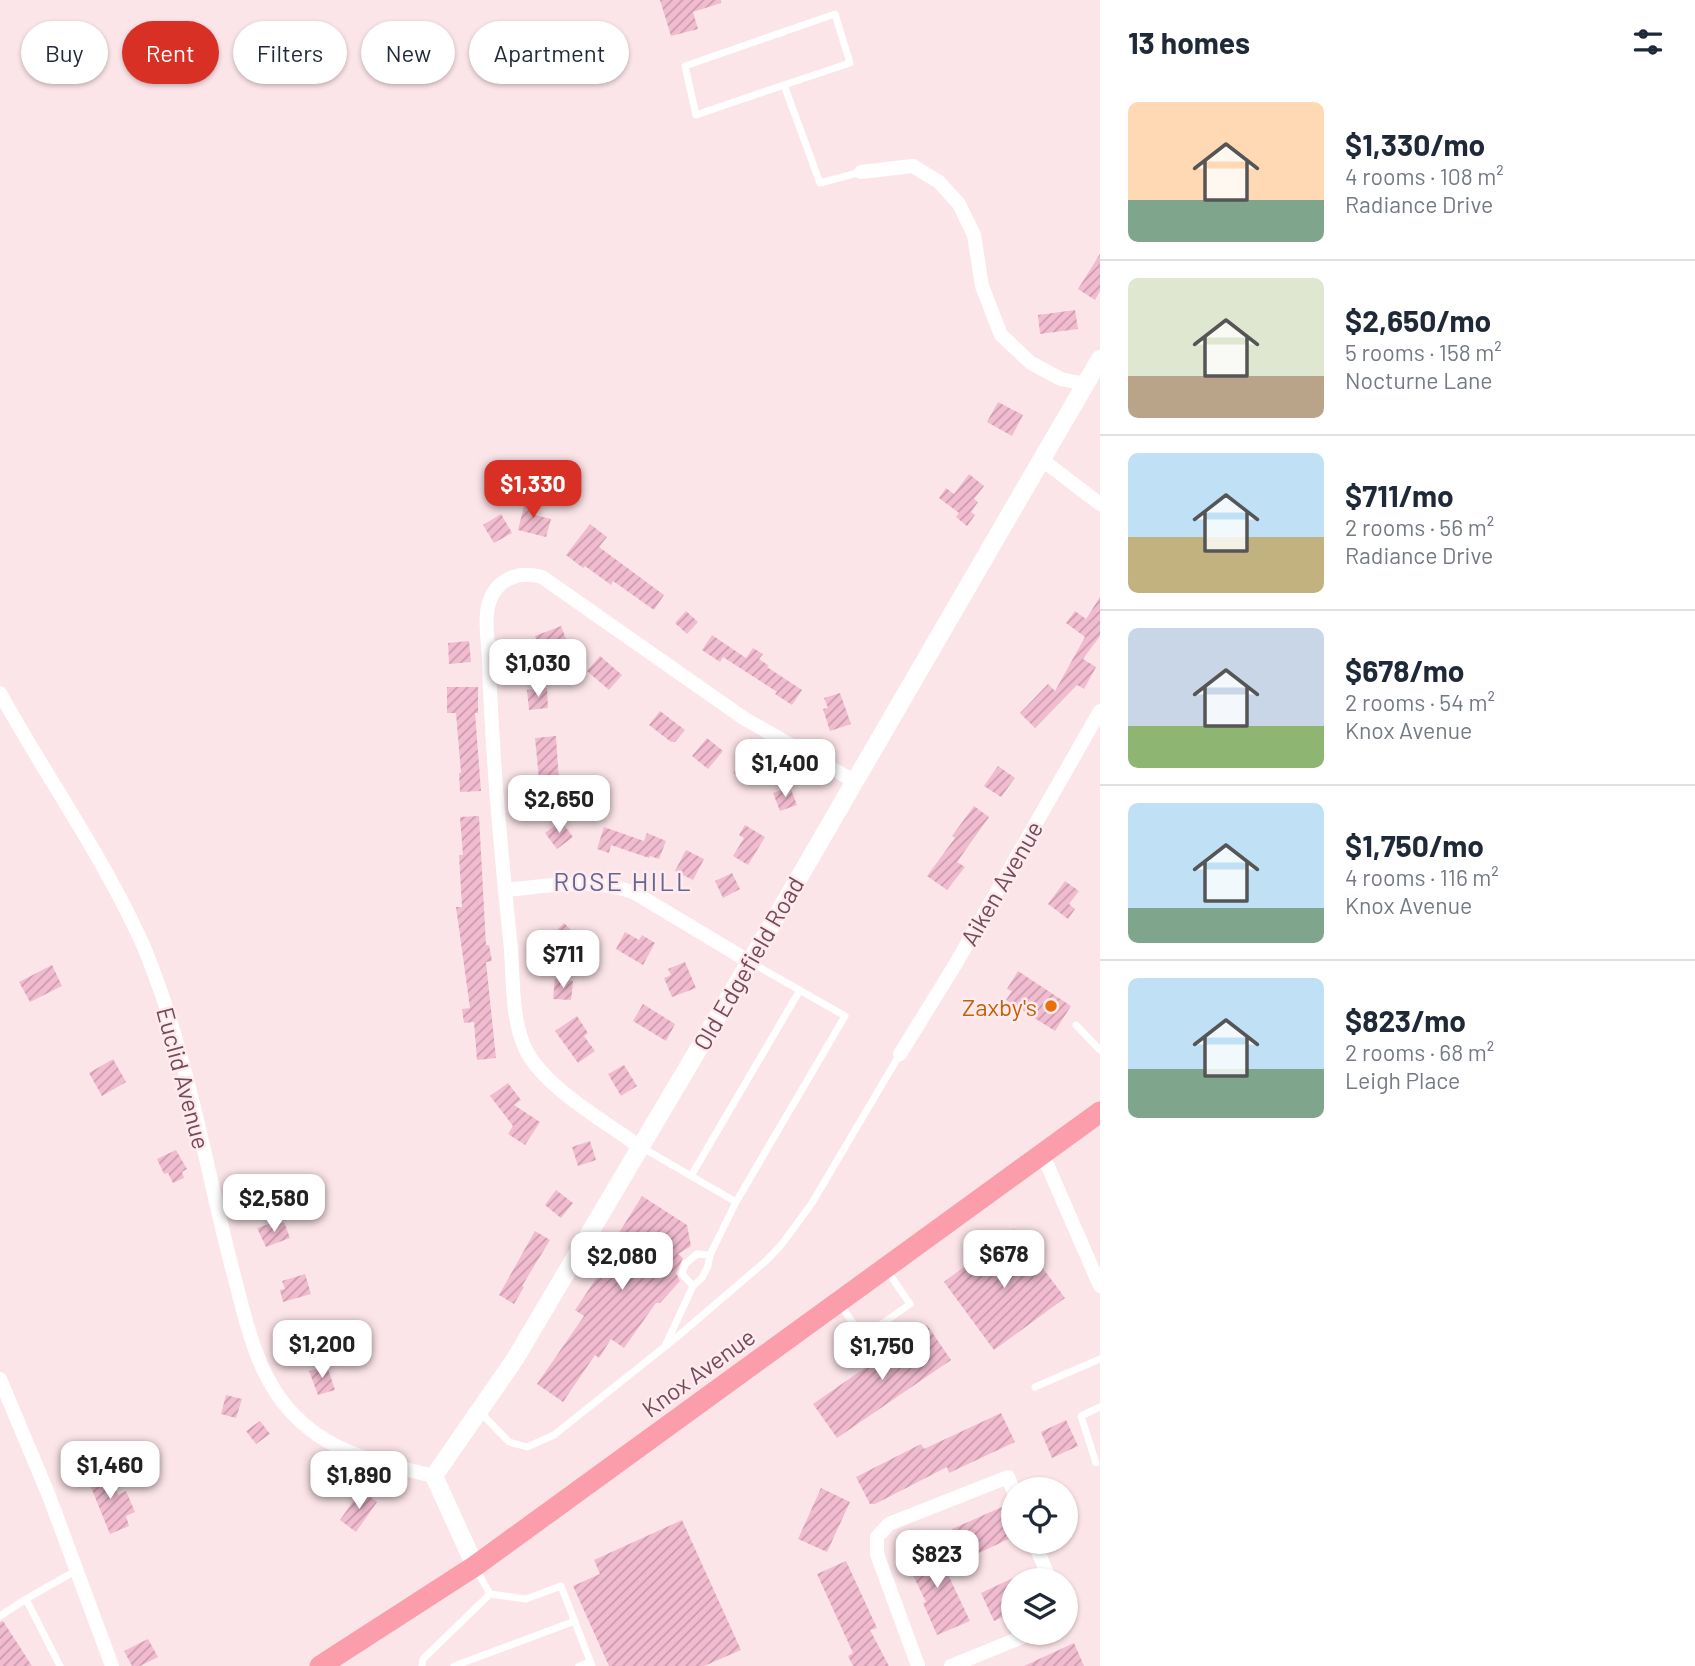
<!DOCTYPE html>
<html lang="en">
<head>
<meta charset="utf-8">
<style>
  :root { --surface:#fff; --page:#f6f6f7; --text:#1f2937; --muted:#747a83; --line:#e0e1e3; --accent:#d93025 }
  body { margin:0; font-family:Barlow,sans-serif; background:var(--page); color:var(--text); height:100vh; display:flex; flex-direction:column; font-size:26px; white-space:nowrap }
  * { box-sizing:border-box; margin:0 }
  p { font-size:23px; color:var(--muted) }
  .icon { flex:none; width:38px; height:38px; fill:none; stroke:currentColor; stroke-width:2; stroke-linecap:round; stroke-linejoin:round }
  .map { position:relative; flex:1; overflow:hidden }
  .panel { display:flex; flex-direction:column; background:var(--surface); width:595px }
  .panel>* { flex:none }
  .top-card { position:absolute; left:21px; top:21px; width:665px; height:63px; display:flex; gap:14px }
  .tools { position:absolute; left:1001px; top:1477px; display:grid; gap:14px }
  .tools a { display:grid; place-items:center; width:77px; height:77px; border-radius:50%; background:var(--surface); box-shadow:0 2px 5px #0004; font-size:35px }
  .price { position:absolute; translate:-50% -60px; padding:0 16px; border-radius:14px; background:#fff; color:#222; font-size:23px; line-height:46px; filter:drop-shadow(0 2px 4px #0008) }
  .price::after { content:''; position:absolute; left:50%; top:42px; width:21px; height:16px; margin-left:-10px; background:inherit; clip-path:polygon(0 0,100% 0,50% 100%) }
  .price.active { background:var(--accent); color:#fff }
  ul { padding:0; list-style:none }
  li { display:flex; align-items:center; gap:21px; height:175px; padding:0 28px }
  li+li { border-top:2px solid var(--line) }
  li span { display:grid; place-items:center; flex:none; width:196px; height:140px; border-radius:10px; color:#555 }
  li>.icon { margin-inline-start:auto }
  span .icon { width:84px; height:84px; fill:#fffc; stroke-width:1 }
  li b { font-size:30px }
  h2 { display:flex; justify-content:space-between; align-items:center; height:84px; padding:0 28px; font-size:30px }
  .pill { padding:0 24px; border-radius:32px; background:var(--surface); box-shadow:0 2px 5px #0004; font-size:24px; line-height:63px }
  .pill.active { background:var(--accent); color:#fff }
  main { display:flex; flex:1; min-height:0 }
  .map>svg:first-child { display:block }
  .building { fill:url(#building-hatch) }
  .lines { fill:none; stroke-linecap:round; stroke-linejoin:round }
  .service { stroke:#fff; stroke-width:7 }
  .minor { stroke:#fff; stroke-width:14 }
  .tertiary { stroke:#fff; stroke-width:18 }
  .primary { stroke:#fb9daa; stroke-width:21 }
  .food-dot { fill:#e8710a; stroke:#ffebee; stroke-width:2.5 }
  .labels { text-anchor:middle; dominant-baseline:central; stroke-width:5; stroke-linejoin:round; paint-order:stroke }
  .street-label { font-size:24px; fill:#754a5c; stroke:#ffebee }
  .food-label { font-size:24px; fill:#c56008; stroke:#ffebee; text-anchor:end }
  .neighbourhood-label { font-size:26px; letter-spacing:2px; fill:#616692; stroke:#ffebee }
</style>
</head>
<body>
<main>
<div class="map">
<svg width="1100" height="1666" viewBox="0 0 1100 1666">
  <defs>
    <pattern id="building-hatch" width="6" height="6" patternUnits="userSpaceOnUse" patternTransform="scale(1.75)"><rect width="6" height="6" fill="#f2bcd0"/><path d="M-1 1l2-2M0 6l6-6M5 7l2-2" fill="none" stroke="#c99bac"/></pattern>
  </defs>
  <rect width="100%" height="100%" fill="#fce5e9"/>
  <path class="building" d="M660 0H721V3L693 12 698 29 671 36Z
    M1100 254V291L1095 300 1078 289Z
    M1075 310 1078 329 1040 334 1038 315Z
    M998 402 1023 415 1012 436 987 422Z
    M969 474 984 486 974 499 978 502 971 512 975 515 967 526 956 517 959 513 939 498 946 488 954 494Z
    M526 498 539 502 535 515 551 519 546 537 518 530Z
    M501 514 512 533 494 543 483 525Z
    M590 524 607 537 599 547 664 595 654 610 613 581 611 585 585 566 583 568 566 555Z
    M1100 597V636L1083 659 1096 667 1084 689 1077 685 1035 728 1020 713 1048 684 1055 691 1085 637 1066 623 1075 611 1086 619Z
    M686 611 698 622 687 634 675 623Z
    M561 626 568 644 542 654 535 636Z
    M712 635 746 658 753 648 763 654 759 659 769 666 767 667 802 690 792 705 775 694 777 692 723 657 720 662 702 650Z
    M469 641 471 662 449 664 448 643Z
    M600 656 622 675 609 690 587 671Z
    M447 687H478V713H475L481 791 460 792 459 773H461L456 713H447Z
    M547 688 548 708 529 710 527 690Z
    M840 693 851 724 830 731 823 709 828 708 824 698Z
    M660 711 685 730 675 742H671L649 725Z
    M556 736 560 798 541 799 535 738Z
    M707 738 723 751 708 769 692 756Z
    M744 757 760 768 750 784 733 773Z
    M998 766 1015 778 1001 797 984 786Z
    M790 787 797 805 780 811 773 793Z
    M974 806 989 817 957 862 965 867 947 890 927 876 955 838 952 836Z
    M479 816 486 945H489L492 961 486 962 496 1058 477 1060 474 1022 464 1023 462 1009 470 1008 456 907H462L459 855H463L460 817Z
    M561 821 573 837 557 849 545 833Z
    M745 825 765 837 748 865 733 856 744 838 739 835Z
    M604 827 644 841 647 833 666 841 659 859 650 856 649 858 611 845 609 853 597 849Z
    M686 850 704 859 693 880 675 871Z
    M732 873 740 889 723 898 715 881Z
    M1065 881 1079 891 1069 904 1075 909 1068 919 1048 904Z
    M564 923 575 934 561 948 550 937Z
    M625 932 639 940 642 935 655 943 643 965 616 949Z
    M685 962 696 988 672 997 664 978 671 975 668 969Z
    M52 965 62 986 30 1002 19 982Z
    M1018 971 1071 1006 1055 1031 1006 1000 1012 991 1007 989Z
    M555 979 573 981 571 1000 553 999Z
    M643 1004 675 1024 666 1041 633 1021Z
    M577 1016 588 1033 584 1036 595 1051 578 1063 555 1031Z
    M113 1059 126 1082 102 1096 89 1073Z
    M624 1065 637 1086 621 1096 608 1074Z
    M508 1083 521 1100 514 1105 540 1122 525 1145 508 1134 513 1126 490 1096Z
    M590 1141 596 1160 578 1166 572 1147Z
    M176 1150 187 1169 182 1172 184 1178 173 1183 168 1173 164 1174 157 1159Z
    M556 1190 573 1203 561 1218 545 1205Z
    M642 1196 687 1225 691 1246 678 1254 683 1258 676 1273 680 1281 660 1303H656L624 1348 611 1339 599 1358 595 1355 563 1402 537 1384 584 1316 575 1310 612 1255 607 1252Z
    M284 1222 290 1238 266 1247 257 1228 269 1224 270 1227Z
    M1014 1229 1065 1298 994 1350 944 1282Z
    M535 1231 550 1240 522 1286 524 1287 514 1304 499 1295Z
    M305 1274 311 1294 283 1302 280 1290 285 1289 282 1281Z
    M927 1325 951 1360 837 1438 813 1404Z
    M327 1366 335 1390 318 1395 309 1371Z
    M226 1395 242 1399 236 1418 221 1414Z
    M1001 1413 1015 1442 949 1473 947 1467 875 1504H870L856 1477 921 1444 924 1449Z
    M1066 1420 1078 1446 1052 1458 1041 1432Z
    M260 1421 270 1434 256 1444 246 1431Z
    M107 1467 118 1495 126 1491 135 1512 126 1516 129 1526 110 1534 86 1475Z
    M821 1488 850 1502 827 1552 798 1539Z
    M361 1490 377 1502 356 1532 340 1520Z
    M1002 1507 1013 1537 966 1559 952 1529Z
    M682 1520 741 1650 704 1666H609L573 1586 600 1574 594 1560Z
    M933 1543 970 1621 937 1635 923 1603 926 1602 904 1557Z
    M846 1561 877 1628 870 1630 889 1666H853L848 1656 853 1653 817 1574Z
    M1013 1578V1612L994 1621 981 1593Z
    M3 1621 32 1666H0V1622Z
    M148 1639 158 1657 140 1666H132L124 1651Z
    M1074 1643 1084 1666H1024Z"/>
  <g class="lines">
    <path class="service" d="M784 85 696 115 685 66 835 14 850 63 784 85 820 183 861 172
      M1076 1025 1100 1050
      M641 1147 736 1202 845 1016 752 963
      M691 1176 800 990
      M693 1286 682 1274 685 1264 697 1254 710 1255
      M839 1303 863 1337 910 1304 886 1269
      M666 1344 693 1286 702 1278 708 1266 710 1255 736 1202
      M1035 1387 1100 1359
      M480 1412 509 1442 527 1447 554 1435 677 1337 767 1260 782 1244 812 1203 900 1054
      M1096 1463 1081 1416 1100 1407
      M490 1594 526 1599 561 1586 592 1666
      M0 1616 26 1599
      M60 1666 26 1599 77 1570
      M422 1666 423 1659 490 1594 476 1569
      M454 1666 575 1621
      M579 1666 590 1662"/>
    <path class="minor" d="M861 172 913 166 939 182 959 204 974 235 982 286 1001 335 1031 363 1061 379 1085 384
      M1041 459 1100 504
      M0 693C44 773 98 849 137 932 148 954 156 978 164 1001 193 1088 209 1179 232 1268 244 1312 253 1363 282 1401 322 1453 373 1461 434 1476
      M505 890C549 886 593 877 635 893L750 962
      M900 1054 955 965 1100 711
      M640 1147C605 1121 543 1087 525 1048 512 1021 513 979 511 949 501 854 492 758 489 663 489 644 483 618 490 600 499 577 521 571 542 577L745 719 854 781
      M1043 1155 1100 1286
      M0 1379 49 1496 112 1666
      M1034 1542 1050 1580
      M918 1666 877 1554V1537L889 1524 1008 1477 1013 1490
      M951 1666 1032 1633"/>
    <path class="tertiary" d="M475 1566 434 1476 515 1359 750 962 1100 359"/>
    <path class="primary" d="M320 1666 475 1566 1100 1112"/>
  </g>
  <circle class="food-dot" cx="1051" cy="1006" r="7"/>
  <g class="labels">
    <g class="street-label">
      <text transform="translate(1001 883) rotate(-60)">Aiken Avenue</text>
      <text transform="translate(748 963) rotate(-60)">Old Edgefield Road</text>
      <text transform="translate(184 1078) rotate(75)">Euclid Avenue</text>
      <text transform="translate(698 1372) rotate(-36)">Knox Avenue</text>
    </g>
    <g class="food-label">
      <text x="1037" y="1006">Zaxby's</text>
    </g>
    <g class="neighbourhood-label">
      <text x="623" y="880">ROSE HILL</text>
    </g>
  </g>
</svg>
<div class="tools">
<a><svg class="icon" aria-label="locate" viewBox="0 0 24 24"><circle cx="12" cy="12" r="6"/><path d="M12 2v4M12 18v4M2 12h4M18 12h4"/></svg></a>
<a><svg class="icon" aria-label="layers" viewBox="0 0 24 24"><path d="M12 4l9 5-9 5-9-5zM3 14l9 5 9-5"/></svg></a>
</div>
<b class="price active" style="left:533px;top:520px">$1,330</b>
<b class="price" style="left:538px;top:699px">$1,030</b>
<b class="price" style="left:785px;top:799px">$1,400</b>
<b class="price" style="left:559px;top:835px">$2,650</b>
<b class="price" style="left:563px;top:990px">$711</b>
<b class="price" style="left:274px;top:1234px">$2,580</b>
<b class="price" style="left:1004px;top:1290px">$678</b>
<b class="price" style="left:622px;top:1292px">$2,080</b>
<b class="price" style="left:322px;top:1380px">$1,200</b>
<b class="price" style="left:882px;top:1382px">$1,750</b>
<b class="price" style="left:110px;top:1501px">$1,460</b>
<b class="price" style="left:359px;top:1511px">$1,890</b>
<b class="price" style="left:937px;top:1590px">$823</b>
<div class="top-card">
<a class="pill">Buy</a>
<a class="pill active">Rent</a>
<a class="pill">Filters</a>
<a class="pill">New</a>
<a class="pill">Apartment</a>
</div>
</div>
<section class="panel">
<h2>13 homes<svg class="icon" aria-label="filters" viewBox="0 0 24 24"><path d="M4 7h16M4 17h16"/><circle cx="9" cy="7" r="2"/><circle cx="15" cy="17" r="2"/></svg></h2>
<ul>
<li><span style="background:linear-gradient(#ffd9b3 70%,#7fa58c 0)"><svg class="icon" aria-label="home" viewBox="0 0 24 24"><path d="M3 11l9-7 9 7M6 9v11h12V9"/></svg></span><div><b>$1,330/mo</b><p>4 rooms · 108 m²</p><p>Radiance Drive</p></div></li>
<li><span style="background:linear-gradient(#dfe7d0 70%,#b9a48a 0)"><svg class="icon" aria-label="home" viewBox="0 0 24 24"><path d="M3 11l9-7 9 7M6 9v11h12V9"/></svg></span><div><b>$2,650/mo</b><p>5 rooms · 158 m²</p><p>Nocturne Lane</p></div></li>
<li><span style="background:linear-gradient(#bfe0f5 60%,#c2b280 0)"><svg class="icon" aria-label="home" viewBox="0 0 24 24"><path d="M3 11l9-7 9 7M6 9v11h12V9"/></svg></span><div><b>$711/mo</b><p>2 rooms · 56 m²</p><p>Radiance Drive</p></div></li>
<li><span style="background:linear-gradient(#c9d6e8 70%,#8fb573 0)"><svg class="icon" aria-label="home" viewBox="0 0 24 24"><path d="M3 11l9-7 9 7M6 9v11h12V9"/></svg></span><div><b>$678/mo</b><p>2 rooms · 54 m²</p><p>Knox Avenue</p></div></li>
<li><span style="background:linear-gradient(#bfe0f5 75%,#7fa58c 0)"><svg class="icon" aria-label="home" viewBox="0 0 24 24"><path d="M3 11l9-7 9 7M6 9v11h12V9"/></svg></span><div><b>$1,750/mo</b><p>4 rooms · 116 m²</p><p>Knox Avenue</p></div></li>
<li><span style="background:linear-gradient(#bfe0f5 65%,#7fa58c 0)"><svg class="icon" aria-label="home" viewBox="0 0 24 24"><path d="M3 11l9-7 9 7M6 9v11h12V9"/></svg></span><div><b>$823/mo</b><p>2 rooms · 68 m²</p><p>Leigh Place</p></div></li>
</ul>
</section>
</main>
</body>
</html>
